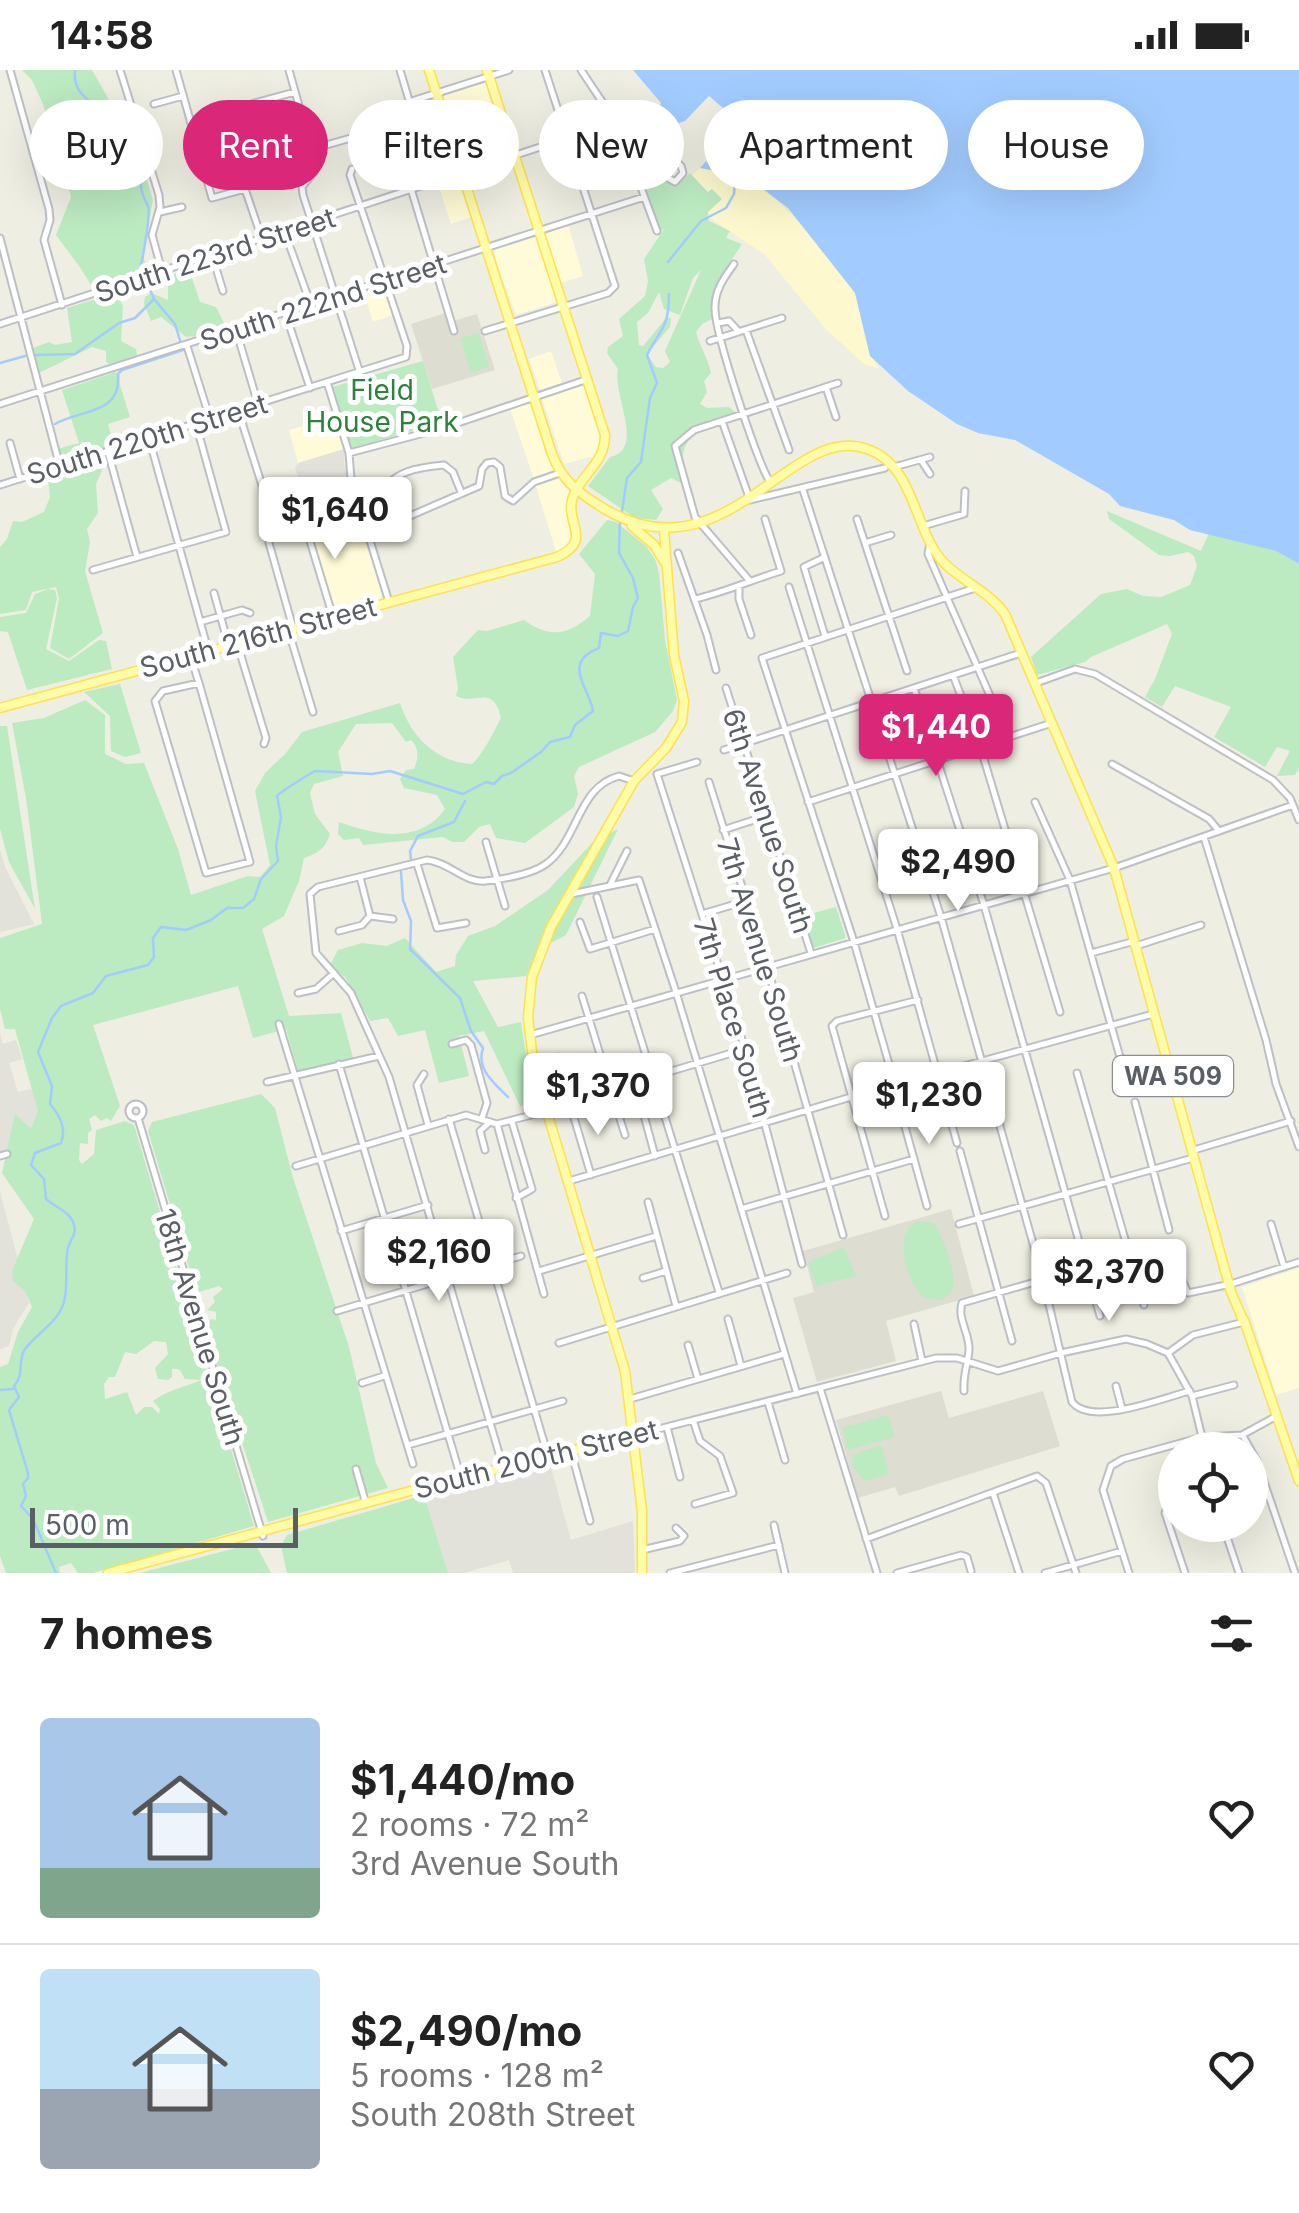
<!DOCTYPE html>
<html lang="en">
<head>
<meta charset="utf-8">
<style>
  :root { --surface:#fff; --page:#f2f2f2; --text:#222; --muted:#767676; --line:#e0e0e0; --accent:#db2777 }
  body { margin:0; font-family:Inter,sans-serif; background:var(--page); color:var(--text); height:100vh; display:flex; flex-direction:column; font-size:38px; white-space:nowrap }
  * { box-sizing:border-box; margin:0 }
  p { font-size:32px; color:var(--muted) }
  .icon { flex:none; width:55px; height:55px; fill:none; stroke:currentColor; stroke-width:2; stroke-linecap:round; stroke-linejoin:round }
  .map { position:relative; height:1503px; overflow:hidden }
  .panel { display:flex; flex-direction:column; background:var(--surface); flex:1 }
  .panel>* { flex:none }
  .top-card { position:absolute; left:30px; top:30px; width:1240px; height:90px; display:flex; gap:20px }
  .tools { position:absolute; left:1158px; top:1362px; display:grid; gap:20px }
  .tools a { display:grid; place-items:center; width:110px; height:110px; border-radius:50%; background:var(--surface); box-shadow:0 10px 40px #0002; font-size:50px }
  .scale { position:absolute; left:30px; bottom:25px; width:268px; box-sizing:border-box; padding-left:10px; border:5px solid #5a5e65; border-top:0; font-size:28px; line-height:35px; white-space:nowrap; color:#5a5e65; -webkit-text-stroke:8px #fff; paint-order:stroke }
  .price { position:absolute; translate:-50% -85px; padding:0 22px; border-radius:10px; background:#fff; color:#222; font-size:32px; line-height:65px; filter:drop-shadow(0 2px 5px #0008) }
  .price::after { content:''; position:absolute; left:50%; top:60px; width:30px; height:22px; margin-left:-15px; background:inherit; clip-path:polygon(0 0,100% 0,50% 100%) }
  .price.current { background:var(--accent); color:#fff }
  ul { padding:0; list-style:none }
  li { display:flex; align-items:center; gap:30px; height:250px; padding:0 40px }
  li+li { border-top:2px solid var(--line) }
  li span { display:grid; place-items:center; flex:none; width:280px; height:200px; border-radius:10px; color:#555 }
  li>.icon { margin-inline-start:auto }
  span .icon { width:120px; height:120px; fill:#fffc; stroke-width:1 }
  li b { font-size:42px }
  h2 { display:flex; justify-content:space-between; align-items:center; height:120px; padding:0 40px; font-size:42px }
  .chip { padding:0 35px; border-radius:45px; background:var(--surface); box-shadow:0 10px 40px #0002; font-size:35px; line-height:90px }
  .chip.current { background:var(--accent); color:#fff }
  .status { display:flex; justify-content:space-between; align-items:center; height:70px; padding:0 50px; background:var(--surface); direction:ltr }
  .status svg { height:28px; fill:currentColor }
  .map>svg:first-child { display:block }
  .commercial { fill:#fffad7 }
  .industrial { fill:#e2e1da }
  .education { fill:#deddd1 }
  .green { fill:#bceac1; fill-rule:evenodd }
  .sand { fill:#fef8ce }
  .water { fill:#a2ccff }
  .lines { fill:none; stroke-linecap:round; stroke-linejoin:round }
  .stream { stroke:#a2ccff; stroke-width:2.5 }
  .minor-casing { stroke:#bcbfc5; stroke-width:9 }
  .major-casing { stroke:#ffe14b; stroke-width:11 }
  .minor { stroke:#fff; stroke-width:5 }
  .major { stroke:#fffba7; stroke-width:8 }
  .labels { text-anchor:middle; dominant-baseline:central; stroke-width:10; stroke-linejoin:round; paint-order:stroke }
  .shield { fill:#fff; stroke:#8c8e93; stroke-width:2.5 }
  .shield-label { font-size:25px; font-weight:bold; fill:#5a5e65 }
  .street-label { font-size:28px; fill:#5a5e65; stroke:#fff }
  .park-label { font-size:28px; fill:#2b833a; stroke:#fff }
</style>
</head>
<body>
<div class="status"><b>14:58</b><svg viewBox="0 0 49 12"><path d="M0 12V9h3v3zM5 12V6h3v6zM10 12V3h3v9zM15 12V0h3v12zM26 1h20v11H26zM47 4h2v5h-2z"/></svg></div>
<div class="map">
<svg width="1299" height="1503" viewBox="0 0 1299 1503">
  <rect width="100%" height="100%" fill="#efeee2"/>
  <path class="commercial" d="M485 13 508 83 467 97 443 30 444 26Z
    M433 31 455 100 436 109 413 36Z
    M456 112 460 114 471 147 451 154 439 117Z
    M568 154 583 206 561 213 557 201 549 204 557 232 516 245 496 192 495 178Z
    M383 218 386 219 394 245 373 252 364 223Z
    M551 281 562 313 540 320 529 289Z
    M584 315 602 371 595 390 590 387 564 394 542 329Z
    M527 333 532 334 555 402 534 409 510 339Z
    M334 347 344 379 298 393 289 360Z
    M557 407 570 423 568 436 572 465 565 477 556 482 535 413Z
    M362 456 383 524 380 529 336 542 312 471Z
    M1299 1198V1318L1276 1325 1242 1217Z"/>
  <path class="industrial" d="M344 379V394L362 456 312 471 304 445 309 443 295 398 298 393Z
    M0 780 5 797 34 854 0 862Z
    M0 963 3 974 16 970 22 989 9 993 18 1022 44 1016 57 1066 0 1082Z
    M0 1121 29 1233 13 1259 9 1276 0 1279Z
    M549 1390 571 1470 633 1451 635 1503H513L509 1490 464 1503H448L424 1425Z"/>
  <path class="education" d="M446 243 449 252 477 244 495 300 432 319 411 254Z
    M951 1139 974 1226 886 1251 896 1291 817 1312 793 1228 814 1222 803 1181Z
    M941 1321 949 1348 1043 1321 1060 1376 899 1426 895 1417 858 1428 836 1350Z"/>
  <path class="green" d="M22 0H92L112 35 134 95 143 97 153 130 143 183 145 193 141 202 92 218C86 203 66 179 56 165L71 127 43 34 32 10Z
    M635 96 676 117 690 103 708 122 712 118 722 129 708 145 709 151 730 161 726 168 742 174 717 212 712 249 702 254 696 262C700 277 708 288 711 303L704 311 707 322 700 334 707 338 729 337 735 342C715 351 691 357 684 380 681 390 684 401 681 413L671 408 651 420 663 439 656 450 635 448 588 416 610 387C646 380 612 324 618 299L607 283 608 277 623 266 619 249 645 226 648 211 644 189 664 159 657 161ZM701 200 665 281 670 292 663 298 656 297 647 284 670 257 671 248 667 247 643 276 639 275 637 252 648 243 659 222 664 239 680 245 693 208Z
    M184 201 190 202 200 232 216 237 224 253 196 266 186 267 161 247 151 251 144 234 145 227 151 223 168 230V206Z
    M111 224 118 226 123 236 121 271 136 279 137 285 111 295 106 292V281L92 277 39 303 33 278 49 272 55 275 72 272 67 238Z
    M479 263 489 297 471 303 460 268Z
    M423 291 442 353 351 378 332 317Z
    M116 302 130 347 108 354 114 377 63 393 57 379 79 373 62 320Z
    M99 390 105 393 96 414 98 443 87 459 90 472 85 501 103 563 69 589 50 578 59 529 56 517 32 522 26 540 0 544V477L7 469 13 451 22 452 44 442 50 427 48 409Z
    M1107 441 1201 481 1209 463 1276 481 1299 494V698L1295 705 1277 706 1290 681 1277 677 1265 697 1214 667 1231 637 1175 616 1162 637 1145 627 1155 609 1172 564 1167 554 1091 587 1085 592 1037 605 1031 587 1101 524 1127 519 1143 526 1161 527 1190 515 1197 496 1194 486 1188 482 1170 486 1159 485 1109 449Z
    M607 450 616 452 646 476 655 489 659 503 665 570 677 630 673 641 655 662 579 697 574 706 578 724 574 737 525 773 496 768 490 754 479 757 464 772H452L443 767 363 775 359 768 344 770 338 764 339 752C375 765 419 775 445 739L437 725 404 718 400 709 406 700 414 699C418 689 420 679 411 670L406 672 392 653 356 654 338 682 343 706 314 714 310 723 315 744 330 764C325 779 318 783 304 788L299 811 284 846 262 859 289 946 341 943 354 991 299 1004 286 959 253 968 238 916 93 955 120 1036 111 1051 107 1048 101 1051 95 1045 89 1049 92 1060 88 1063V1074L80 1073 79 1090 82 1094 94 1084 96 1060 125 1051 134 1055 254 1456 93 1503H78L71 1493 59 1497 60 1503H6L0 1486V1297L8 1294 18 1262 32 1237 25 1221 13 1211 12 1201 34 1149 2 1103 15 1044 31 1059 38 1041 15 959H5L0 939V868L42 854 26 728 12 653 44 648 85 630 105 645V684L126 694 144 693 178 779 191 825 248 806 260 807 270 795 255 721 265 703 286 683 302 662 400 633C411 667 436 692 472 694 484 683 493 663 501 648 493 613 476 636 456 626L458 618 453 587 478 560 487 561 524 550C549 568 567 566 590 546L595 504 579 484ZM154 1271 166 1272 168 1284 155 1298 158 1309 168 1310 172 1307V1299C183 1297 182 1306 185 1309L201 1310C185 1317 168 1320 153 1331L160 1339 159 1344 152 1337H144L136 1345 127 1322 105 1329 104 1314 109 1307H115L125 1282 136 1284Z
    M48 519 55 520 57 528 46 579 69 591 99 570 106 571 112 599 27 620 8 562 0 561V547L26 543 35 524Z
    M120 614 141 683 125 687 111 681 110 646 84 622Z
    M0 656H7L35 839 9 792 0 759Z
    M618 759 566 865 539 879 526 906 473 911 498 957 521 952 533 1031 520 1036 484 961 459 966 469 1006 439 1013 425 960 398 966 388 948 370 951 346 908 330 895 338 880 362 873 387 876 405 868 436 902 455 896 456 885 468 866 495 856 548 820 593 772Z
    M836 837 846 868 813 878 803 846Z
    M261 1024 275 1038 293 1108 349 1277 376 1393 388 1418 268 1452 205 1259 211 1249 216 1250V1242L207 1240 215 1232 213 1227 223 1219 219 1216 199 1222 193 1211 148 1061 152 1052Z
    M917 1151 933 1153C942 1162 957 1205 953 1218 950 1225 947 1226 941 1230L924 1228C906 1211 892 1165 917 1151Z
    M844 1177 856 1206 816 1216 808 1192Z
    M888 1345 895 1367 848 1380 842 1358Z
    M881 1375 889 1404 864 1411 852 1396 853 1384Z
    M424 1425 448 1503H287L281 1476 287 1465Z
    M255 1473 271 1503H140Z"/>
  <path class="sand" d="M700 98C716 99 732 101 746 107 772 119 847 199 856 226 864 252 862 276 880 299L864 294 825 258 765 185 709 147 708 142 722 129 712 119 708 122 692 105Z"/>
  <path class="water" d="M633 0H1299V494L1276 481 1190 460 1174 450 1120 436 1109 424 1015 370 978 363 957 354 908 321 870 286 855 223 788 138 747 107 700 98 737 58 736 49 709 26 685 51 678 53 660 36 661 33Z"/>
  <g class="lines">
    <path class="stream" d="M75 0C71 36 112 30 113 71L124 79 127 102 142 106C139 120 143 126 148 136 151 143 143 187 141 194L144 202
      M668 192 701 151 726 138 734 124 735 104
      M35 285 75 284 119 253 135 248 154 229 146 210
      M0 293 25 286
      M55 354C81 339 122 345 118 304L122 300 183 280 175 254 154 229
      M622 441 627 408 641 392 650 328 657 313 647 285C661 258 669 257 669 224
      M411 790 410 781 418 766 454 752 465 731
      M401 802 403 830 411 851 410 879 460 928 471 961 483 978C476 999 493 1012 508 1027
      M0 1320 13 1319
      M56 1503 33 1449 21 1436 26 1426 23 1414 28 1408V1403L9 1340 19 1327 14 1316C25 1304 17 1291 25 1279 35 1266 46 1260 57 1246 72 1227 63 1199 68 1178 70 1170 77 1164 74 1155 71 1142 55 1137 46 1129L44 1109 31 1095 35 1083 61 1073C67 1057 59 1045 50 1034L52 1016 38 982 52 948 61 936 93 923 106 906 148 895 154 887 153 868 161 857 186 860 211 850 227 838H243L254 829 261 809 278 791 276 776 281 747 277 726C280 722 308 705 315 701L372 704 390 701 463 724 486 712 494 714 502 706 511 703 541 682 550 672 570 667 575 655 593 641C589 617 561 593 599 578L601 563 618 566 628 561 633 537 638 528 633 508 619 483 620 449"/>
    <defs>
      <path id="minor" d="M10 0 49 139 50 150 44 170 62 235
        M120 0 159 125 160 137 152 165 162 201
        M176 0 212 128 245 119 262 169
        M289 0 315 93 314 102 302 117 303 125 360 303
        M400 0 434 114
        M581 0 605 36
        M409 32 509 0
        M154 34 183 26
        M251 34 295 22
        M615 40 617 44 612 47 610 42Z
        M190 51 234 37
        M312 79 358 66
        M629 85 657 161
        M204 98 230 90
        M412 122 454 261
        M160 142 182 137
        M285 163 311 235
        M0 168 60 397
        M212 185 223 221
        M734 194C724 208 715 220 715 237 714 262 757 391 770 412
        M286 245 310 318
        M718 253 729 251 739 262
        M0 254 595 59 608 64 629 85 675 112 683 103 681 96 633 50 617 43
        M236 260 258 334
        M746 260 789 380
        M485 261 608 223 615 216 545 0
        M710 271 782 248
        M187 276 210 349
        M327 312 349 383 351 409 389 532
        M826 317 836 347
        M0 334 644 127
        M238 340 273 450 269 473 293 558
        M722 351 750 430 885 398
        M149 368 208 580
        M10 373 20 409
        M108 382 137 487
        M349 383 443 358 588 309
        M921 390 930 404
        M894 397 930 387
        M0 415 406 287 407 276 350 105 352 99
        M803 420 941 847 1043 1209 1072 1332C1092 1357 1162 1328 1190 1321
        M263 422 282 415
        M403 449 385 426C387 401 422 397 444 395L453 402 461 422
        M857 449 907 601
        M273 450 295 444 303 448 333 547
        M923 456 964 444 965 421
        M380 459 479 416 482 399 487 393 494 392 500 397 505 426 513 431 534 412 560 403
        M865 473 891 465
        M930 473 928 484 1008 667
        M678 483 707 565 716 600
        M825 487 804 497 825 566
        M93 500 226 462 196 354
        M749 510 695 447 675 376 694 360 838 313
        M789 517 897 859 957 1073
        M739 518V529L751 565
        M214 523 226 566
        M695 529C726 522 751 510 781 501L765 449
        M200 552 242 540 250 543
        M288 559 313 642
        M237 573 266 668 264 674
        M191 588 199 613 250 792 206 803 155 631 163 621 199 613
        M953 605 980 676 1060 942
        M1036 613 1075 599 1095 604 1273 710 1290 728 1299 750
        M726 618 811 883
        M914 618 984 835 1100 1246
        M724 680 1021 583
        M697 692 657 704 745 979 802 1194
        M1112 694 1209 749 1219 761
        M709 712 767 896 843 1165
        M808 732 1052 653
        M1035 732 1070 810 1120 987
        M723 760 766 746
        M1204 767 1266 970 1276 1014 1299 1077
        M486 772 505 836
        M917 775 960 762
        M417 794 437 858 466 853
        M360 807 370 846
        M610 815 627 781
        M571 824 639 810 676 922 797 1324
        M597 827 719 1222
        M702 844 746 831
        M580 852 590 879 655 859
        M339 861 362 855 370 846 393 849
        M1136 876 1201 855
        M1091 883 1135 871
        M298 923 316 919 334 903
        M582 926 625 1065
        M279 954 413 1394
        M530 965 1114 798 1293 735
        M452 974 466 970 471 975 487 1033 482 1048
        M558 987 570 1030 611 1019
        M339 994 461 1408
        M1077 1003 1144 1235
        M424 1004 417 1015 428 1055
        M267 1012 379 986
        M895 1015 854 872 762 588 975 518
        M897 1028 927 1136
        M1135 1032 1169 1160
        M129 1041a7 7 0 1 1 14 0a7 7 0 1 1-14 0Z
        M572 1041 591 1105
        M138 1048 263 1466
        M449 1049 548 1386
        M512 1052 532 1119 516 1128
        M497 1054 544 1224
        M485 1080 480 1061 490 1052
        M1194 1080 1291 1051
        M960 1081 1012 1271
        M0 1086 7 1084
        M655 1086 635 1012 745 979
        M296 1096 466 1045 497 1054 547 1041
        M569 1111 851 1027 1153 944
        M648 1132 676 1236
        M741 1139 914 1089
        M885 1146 832 956 837 951 918 930
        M959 1154 1193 1088
        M1271 1154 1284 1197
        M341 1161 428 1135
        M1175 1195 1188 1223 1231 1214 1299 1192
        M539 1201 656 1166
        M643 1208 666 1201
        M337 1241 521 1186
        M728 1249 741 1296
        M914 1254 922 1291
        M559 1273 787 1203
        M688 1275 698 1309
        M1168 1283 1192 1326 1202 1367
        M362 1313 384 1306
        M1116 1316 1122 1339
        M820 1318 877 1503
        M964 1321C963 1304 968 1294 969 1280 970 1264 957 1249 962 1233L1129 1185
        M1192 1326 1234 1315
        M630 1329 784 1284
        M768 1332 785 1390
        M693 1350 700 1371 720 1386 733 1423 695 1434
        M667 1357 680 1407
        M635 1365 936 1288H957L998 1301 1061 1283 1126 1269 1147 1274 1168 1283 1193 1265 1244 1252
        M1243 1366 1257 1391 1295 1503
        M408 1375 563 1331
        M571 1381 590 1451
        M503 1397 389 1007 351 923 316 883 310 824 318 817 427 790C449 792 464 813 485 811 503 809 532 804 546 794 579 770 577 717 619 706L634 711
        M356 1399 366 1434
        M1250 1415 1261 1404
        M993 1423 1019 1503
        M1175 1430 1168 1434 1165 1443 1185 1503
        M774 1455 785 1503
        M1223 1455 1239 1503
        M866 1469 1037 1406 1046 1413 1076 1503
        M642 1480 680 1471 684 1466 676 1458
        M670 1503 779 1475
        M897 1503 961 1485 967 1487 971 1501
        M1045 1503 1122 1481
        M1129 1503 1103 1420 1111 1396 1123 1389 1202 1367 1242 1365 1275 1347"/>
      <path id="major" d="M429 0 552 384C562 411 579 423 603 438 726 512 790 351 867 379 909 393 913 444 933 478 950 508 985 516 1005 544L1114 798 1231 1222 1244 1252
        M632 456 654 475 666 494
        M0 638 557 487C593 471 566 454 572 430 579 405 605 395 605 365L487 0
        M1244 1250 1299 1411
        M108 1503 414 1420 635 1365
        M642 1503V1441L625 1301 534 999 528 947 532 907 551 857 634 711 666 678 682 652 684 631 674 585 664 460"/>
    </defs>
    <use href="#minor" class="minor-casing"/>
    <use href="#major" class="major-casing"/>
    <use href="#minor" class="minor"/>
    <use href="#major" class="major"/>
  </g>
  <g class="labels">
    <rect class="shield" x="1113" y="986" width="120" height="40" rx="8"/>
    <g class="shield-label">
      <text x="1173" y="1006">WA 509</text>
    </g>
    <g class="street-label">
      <text transform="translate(215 185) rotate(-18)">South 223rd Street</text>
      <text transform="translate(323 232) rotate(-18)">South 222nd Street</text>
      <text transform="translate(147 369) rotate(-17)">South 220th Street</text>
      <text transform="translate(258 567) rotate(-15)">South 216th Street</text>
      <text transform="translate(768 751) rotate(72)">6th Avenue South</text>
      <text transform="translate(760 880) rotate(73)">7th Avenue South</text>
      <text transform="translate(733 948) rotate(73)">7th Place South</text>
      <text transform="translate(200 1257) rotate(73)">18th Avenue South</text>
      <text transform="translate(536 1389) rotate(-14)">South 200th Street</text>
    </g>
    <g class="park-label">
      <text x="382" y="320">Field<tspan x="382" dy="32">House Park</tspan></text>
    </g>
  </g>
</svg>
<div class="tools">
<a><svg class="icon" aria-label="locate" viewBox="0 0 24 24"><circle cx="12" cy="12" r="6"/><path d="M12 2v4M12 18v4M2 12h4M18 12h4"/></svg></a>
</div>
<div class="scale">500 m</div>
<b class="price" style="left:335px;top:492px">$1,640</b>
<b class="price current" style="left:936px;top:709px">$1,440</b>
<b class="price" style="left:958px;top:844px">$2,490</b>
<b class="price" style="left:598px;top:1068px">$1,370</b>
<b class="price" style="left:929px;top:1077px">$1,230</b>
<b class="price" style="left:439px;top:1234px">$2,160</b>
<b class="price" style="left:1109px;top:1254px">$2,370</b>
<div class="top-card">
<a class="chip">Buy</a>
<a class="chip current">Rent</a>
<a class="chip">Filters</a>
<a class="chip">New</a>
<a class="chip">Apartment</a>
<a class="chip">House</a>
</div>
</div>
<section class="panel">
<h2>7 homes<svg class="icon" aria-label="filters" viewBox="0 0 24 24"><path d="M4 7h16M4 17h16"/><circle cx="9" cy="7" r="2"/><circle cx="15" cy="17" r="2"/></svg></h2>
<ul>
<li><span style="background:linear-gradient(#a9c7e8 75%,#7fa58c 0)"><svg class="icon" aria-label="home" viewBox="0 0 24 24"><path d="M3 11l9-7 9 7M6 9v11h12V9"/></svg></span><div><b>$1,440/mo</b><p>2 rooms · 72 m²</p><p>3rd Avenue South</p></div><svg class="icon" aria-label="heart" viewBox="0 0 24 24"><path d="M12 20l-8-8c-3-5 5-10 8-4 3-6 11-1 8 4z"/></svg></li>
<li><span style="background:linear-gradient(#bfe0f5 60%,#9aa5b1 0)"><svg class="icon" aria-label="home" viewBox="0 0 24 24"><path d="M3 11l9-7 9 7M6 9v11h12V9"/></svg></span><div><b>$2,490/mo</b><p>5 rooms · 128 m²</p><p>South 208th Street</p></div><svg class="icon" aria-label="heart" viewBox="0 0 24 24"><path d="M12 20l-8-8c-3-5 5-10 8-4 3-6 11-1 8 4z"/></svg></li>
</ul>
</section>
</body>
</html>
